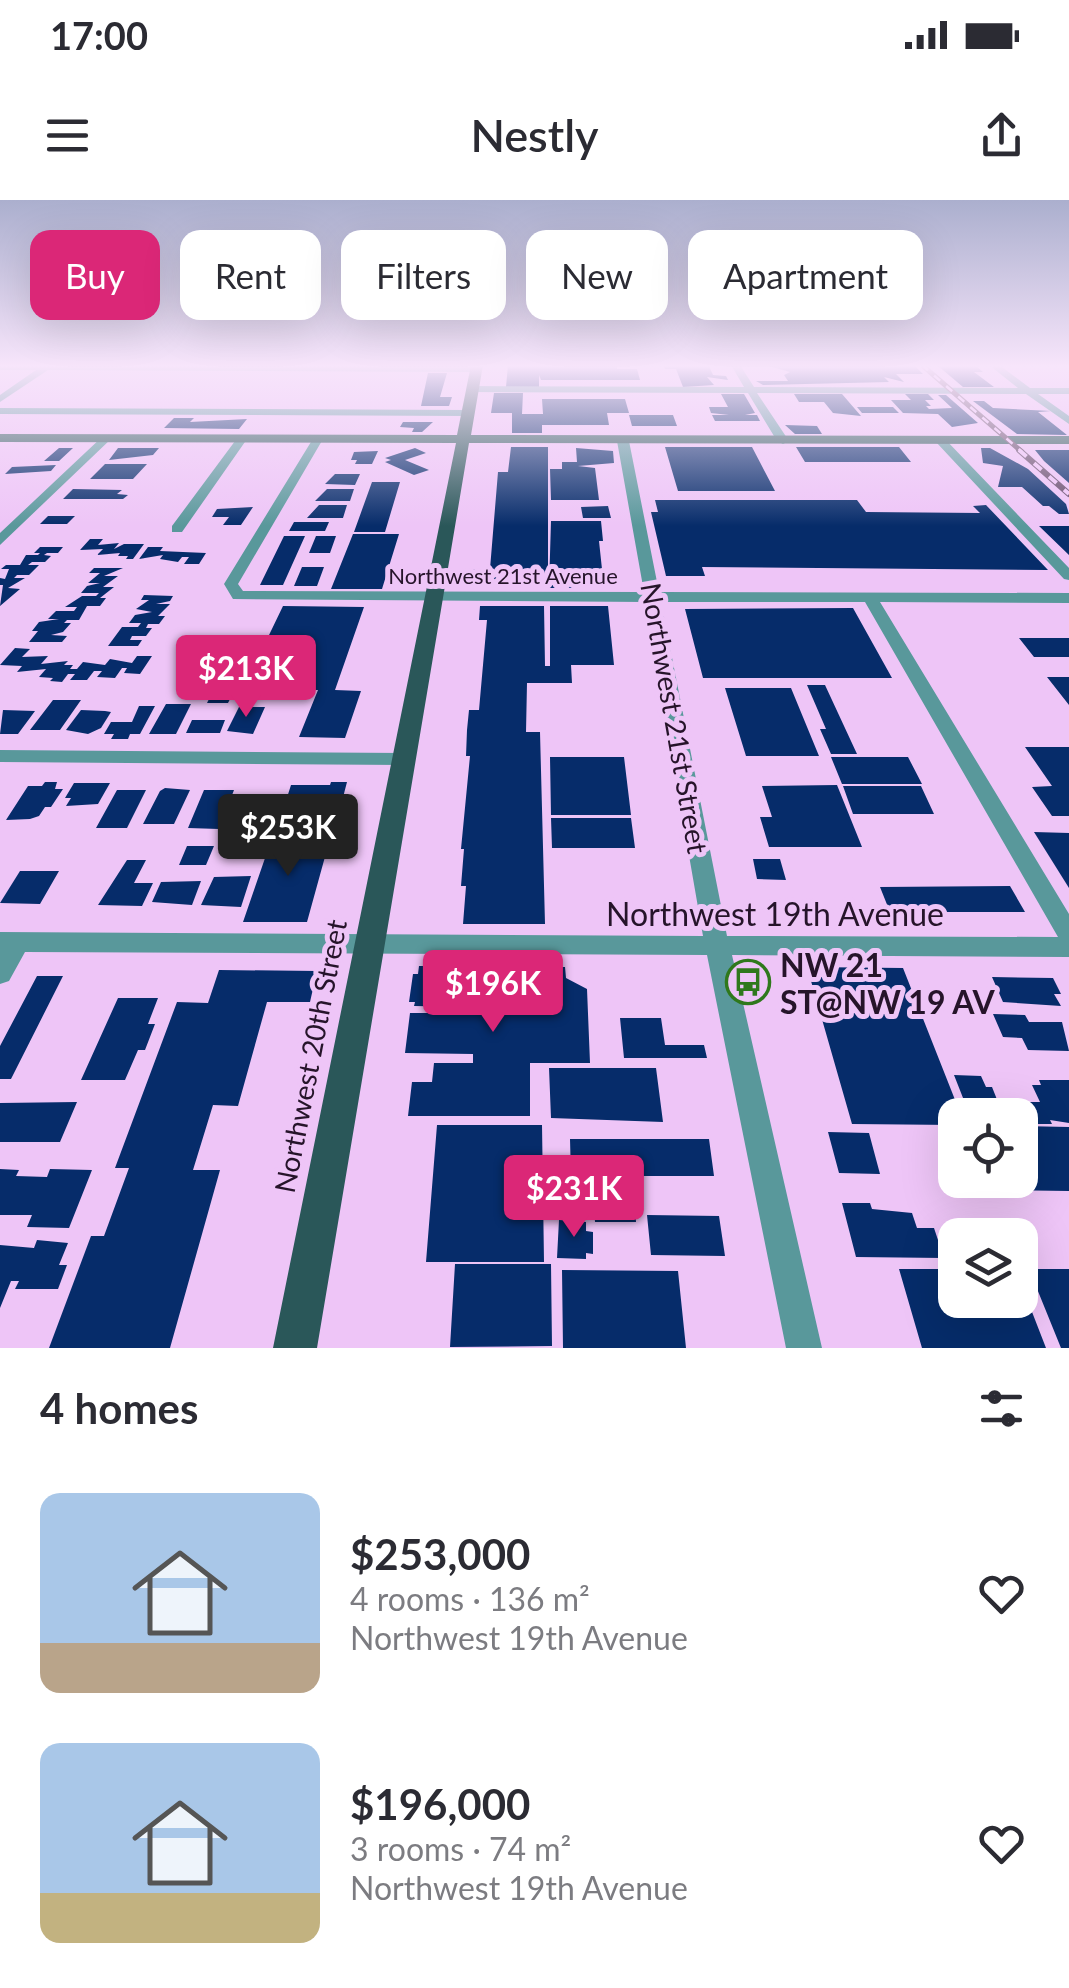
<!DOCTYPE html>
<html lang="en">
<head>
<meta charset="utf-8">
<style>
  :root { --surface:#fff; --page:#f2f2f3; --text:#2b2b33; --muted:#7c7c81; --accent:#db2777 }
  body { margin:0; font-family:Lato,sans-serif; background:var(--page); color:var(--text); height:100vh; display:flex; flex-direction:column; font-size:38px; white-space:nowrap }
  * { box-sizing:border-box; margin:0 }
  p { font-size:32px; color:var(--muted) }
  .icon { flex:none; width:55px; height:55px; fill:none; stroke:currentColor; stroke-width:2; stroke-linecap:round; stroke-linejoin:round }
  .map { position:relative; height:1148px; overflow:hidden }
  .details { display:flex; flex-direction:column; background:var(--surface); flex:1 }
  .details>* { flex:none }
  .banner { position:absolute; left:30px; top:30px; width:1010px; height:90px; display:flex; gap:20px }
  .buttons { position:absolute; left:938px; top:898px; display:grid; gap:20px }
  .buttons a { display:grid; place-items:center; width:100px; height:100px; border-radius:20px; background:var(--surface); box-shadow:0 10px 40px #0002; font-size:50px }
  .price { position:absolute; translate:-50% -85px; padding:0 22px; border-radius:10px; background:var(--accent); color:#fff; font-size:32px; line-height:65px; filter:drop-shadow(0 2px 5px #0008) }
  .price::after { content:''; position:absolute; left:50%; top:60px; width:30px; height:22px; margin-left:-15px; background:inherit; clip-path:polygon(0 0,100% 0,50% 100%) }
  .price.active { background:#222; color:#fff }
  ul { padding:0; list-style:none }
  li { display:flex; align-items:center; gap:30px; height:250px; padding:0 40px }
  li span { display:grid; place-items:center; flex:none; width:280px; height:200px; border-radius:20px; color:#555 }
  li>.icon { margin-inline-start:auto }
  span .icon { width:120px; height:120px; fill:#fffc; stroke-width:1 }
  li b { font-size:42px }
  h2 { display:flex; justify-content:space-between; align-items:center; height:120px; padding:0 40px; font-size:42px }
  .pill { padding:0 35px; border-radius:20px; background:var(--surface); box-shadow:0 10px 40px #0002; font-size:35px; line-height:90px }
  .pill.active { background:var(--accent); color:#fff }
  .status { display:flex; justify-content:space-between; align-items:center; height:70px; padding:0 50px; background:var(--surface); direction:ltr }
  .status svg { height:28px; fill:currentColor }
  header { display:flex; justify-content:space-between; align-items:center; height:130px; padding:0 40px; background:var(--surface); font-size:45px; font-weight:600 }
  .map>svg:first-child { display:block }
  .building { fill:#062c6a }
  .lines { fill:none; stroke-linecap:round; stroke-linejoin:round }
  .minor { fill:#59989b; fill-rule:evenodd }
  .major { fill:#2a5759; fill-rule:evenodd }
  .rail-far1-casing { stroke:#644b69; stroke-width:5 }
  .rail-casing { stroke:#644b69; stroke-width:6 }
  .rail-far1 { stroke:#eec5f7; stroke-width:2.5; stroke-dasharray:8; stroke-linecap:butt }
  .rail { stroke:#eec5f7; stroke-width:4; stroke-dasharray:10; stroke-linecap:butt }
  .labels { text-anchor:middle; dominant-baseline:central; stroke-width:10; stroke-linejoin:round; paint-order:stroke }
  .far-street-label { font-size:22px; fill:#26142a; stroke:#eec5f7 }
  .street-label { font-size:28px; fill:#26142a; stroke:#eec5f7 }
  .near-street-label { font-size:32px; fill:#26142a; stroke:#eec5f7 }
  .near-poi-label { font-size:32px; font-weight:bold; fill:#26142a; stroke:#eec5f7; text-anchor:start }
</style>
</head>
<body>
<div class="status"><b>17:00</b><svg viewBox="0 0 49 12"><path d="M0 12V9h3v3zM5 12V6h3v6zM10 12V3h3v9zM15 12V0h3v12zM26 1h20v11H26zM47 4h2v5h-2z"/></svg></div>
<header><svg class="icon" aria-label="menu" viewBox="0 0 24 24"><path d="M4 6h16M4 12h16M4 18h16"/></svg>Nestly<svg class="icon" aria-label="share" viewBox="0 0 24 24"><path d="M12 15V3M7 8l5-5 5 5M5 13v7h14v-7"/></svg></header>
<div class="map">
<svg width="1069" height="1148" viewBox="0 0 1069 1148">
  <rect width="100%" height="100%" fill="#eec5f7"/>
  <path class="building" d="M508 165H617V169H637L640 180H541L539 175V187H506Z
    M663 165 709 166 713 175 726 176 728 180 707 177 714 185 683 187 676 169H665Z
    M765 165H914L923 174H896L904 182 884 177 889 182 763 185 756 181H788L784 175 790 172Z
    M937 165H975L983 172H974L994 187H963Z
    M428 173H447L440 197H452L449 206H421Z
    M494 193H523L522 214H543L542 199H625L629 213H607L609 225H542V233H512V213H491Z
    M721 194H744L755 213 745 215H757L760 221H715L712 215H729L711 213 709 207H728Z
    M794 194H842L861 216 833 213 824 202H799Z
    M905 194H928L934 200H925L931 206H926L929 209 952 208 938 195H946L978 223 952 227 938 214 903 213 891 200H911Z
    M973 201H984L993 208 1051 211 1038 212 1067 235 1017 234Z
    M857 207H893L899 213H862Z
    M629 215H673L677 226H632Z
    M174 218H194L190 222 247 219 239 229 164 228Z
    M403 222H433L422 232H412L414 228 400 227Z
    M785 225 817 226 822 234H795Z
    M511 247H548V382H461L462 369H490L498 272H508Z
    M665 247H752L775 291H678Z
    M796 247H899L911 262H805Z
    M59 248H73L59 261H44Z
    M118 248H159L153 255 109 260Z
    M415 248 426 253 405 260 429 270 414 275 385 262 391 260 385 258Z
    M576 248 613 251 614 263 578 266 595 268 599 300H551L550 269H562V262H577Z
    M981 248H990L1028 269 1066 304 1069 314H1059L1049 306H1043L1022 287H998L1003 266 983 263Z
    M1035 250H1069V283L1044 261Z
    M378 251 372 264H355L357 260H351L354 252Z
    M105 264H147L133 279H90Z
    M56 265 51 271 5 274 12 267Z
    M335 274H360L355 285 325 284Z
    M372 282H400L385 332H354Z
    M73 289 122 290 117 294 128 295 123 299H63Z
    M327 289H354L350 301H315Z
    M655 300H857L866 312 980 313 973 306 986 305 1048 370 702 367 705 376H666L651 312H658Z
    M319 305H347L343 318H307Z
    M608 306 611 318H583L581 307Z
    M253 307 241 325H223L229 317H212L217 309Z
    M48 316H75L67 324H40Z
    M551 321H601L603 341H599L604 388H549Z
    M294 322H329L325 331H289Z
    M1039 326H1069V355Z
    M353 334H399L382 389H331Z
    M284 336H305L283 385H260Z
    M316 336H336L330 353H309Z
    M90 339H103L98 345 119 343 114 349 124 344H144L133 359H126L128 356H118L120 353 97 355 103 349 80 350Z
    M40 347H63L58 353H47L44 355 51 356 45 362H32L28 365H39L29 375H17L14 378H25L8 388 20 389 0 406 3 385H0V378L5 379 9 369H1L6 365H20L26 355H38L40 353H34Z
    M148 347H163L160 351 206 353 199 364H184L189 357H182L178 362 160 359 163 355 139 359Z
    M302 367H324L317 386H294Z
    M94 368H123L104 376H118L103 387H114L100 398H106L100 406H87L79 420H67L64 423H71L63 432 51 435 67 436 62 442H29L38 431H32L39 422 59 419H48L56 411H74L77 407H65L82 396H96L99 393H81L87 386 100 383H88L100 373H89Z
    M144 395 173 396 170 401 156 404H170L158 416H165L159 424H148L146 428H152L146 436H132L130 440H142L138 446H108L122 427H138L141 423H129L135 415 152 412 136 409 149 400H141Z
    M283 406 364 407 335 490 361 491 345 538 299 537 318 490 243 489Z
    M480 406H544L545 466H550V406H608L614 465H571L572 483H527L526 532H540L545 724H463L466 686H461L464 649H461L470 556H466L467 530 469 510H479L487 420H479Z
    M853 408 892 478H703L685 409Z
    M1019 438H1069V457H1034Z
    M15 448 30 449 22 457 48 456 41 464 68 461 64 465H73L70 469H77L83 462 105 465 110 459 132 463 137 456H152L140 474 124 473 127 468H122L115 478 97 477 102 471H94L87 480H70L75 474H68L62 482 50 481 53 478 39 477 46 469 17 472 22 466 0 465Z
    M1047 477H1069V505Z
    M807 485H825L857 554H831L820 529H826Z
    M725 488H791L819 556H746Z
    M225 492 233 493 228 503H207L209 499H203L207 493Z
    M53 500H81L60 530H30Z
    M166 504H191L176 534H149Z
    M139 506H155L140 534H130L128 539H111L114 534H104L111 522H132Z
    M239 507H265L253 534 227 531Z
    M3 510 35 511 18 534H0Z
    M81 510 105 511 111 512 101 528 88 534 66 530Z
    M192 520H225L220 533H186Z
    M1025 547H1069V616H1052L1032 587 1052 586Z
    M550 557H624L631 615H551Z
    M831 557H908L922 584H842Z
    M45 582H57L55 589H63L51 607H45L39 616 30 619 6 620 28 586H42Z
    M331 582H347L334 632H276L291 585H330Z
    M74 583H110L98 604 66 606 71 598H65Z
    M837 585 862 647H769L760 617H772L762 586Z
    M843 586H921L934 614H853Z
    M165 588 190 590 174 624H143L160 591Z
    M117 590H146L127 628H96Z
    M204 590H234L219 629 188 628Z
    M551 618H631L635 648H552Z
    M1034 632 1069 633V688Z
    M273 635H331L307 722H243Z
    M187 646H214L206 665H179Z
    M753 659H780L786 680 757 679Z
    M127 660H146L134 683H153L142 706 98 705Z
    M20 671H59L40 704 0 703Z
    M251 676 241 707 201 705 214 677Z
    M201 681 192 705 152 702 161 682Z
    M1010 686 1025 712H890L880 687Z
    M419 766 565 767 566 778 587 789 590 863H530V916H408L412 882H432L434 863H473V854L405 853 410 813H472L473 807 414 806 415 802H409L413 774H418Z
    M807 767 903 768 961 915H955V925L852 924Z
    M219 770 317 771 310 802H267L238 906 213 905 193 970H220L170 1148H49L91 1036H104L129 968H115L177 802 208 803Z
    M37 776H63L11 879H0V846Z
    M992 777 1053 778 1061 794H1054L1061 806 1003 802Z
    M118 798H158L148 824H155L145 850H138L125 880H81Z
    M993 814 1025 815 1029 822H1062L1069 851 1028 850 1022 838 1003 837Z
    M620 818H661L665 845H704L707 858H624Z
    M549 868H656L663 922 551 918Z
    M954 875 981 876 986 887H992L998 902H1040L1032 885H1041L1039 880H1069V923L1050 920 1052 924H1020V915H976L971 903H965Z
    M77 902 60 942H0V903Z
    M437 925H542L544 1062H426Z
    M1020 926 1069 927V991L998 990 994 980H1020Z
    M828 932 869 933 880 974 839 973Z
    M570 939H709L714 976H571Z
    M0 969 19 970 16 976 47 977 50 969 92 970 69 1028 27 1027 32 1015H0Z
    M581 988H600V993H634L636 1022H595L594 1009H581Z
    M842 1003H870L872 1009 912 1013 917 1028H934L944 1058 856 1057Z
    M647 1015 719 1016 725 1056 651 1055Z
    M559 1020 586 1022V1031L593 1032V1054L586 1053V1059L557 1058Z
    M37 1040 68 1043 59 1065H67L58 1089H15L19 1081H11L0 1108V1045L34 1048Z
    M455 1064H551L552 1146 450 1147Z
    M899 1069H955V1100H1020V1081L1046 1148H922Z
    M1029 1069H1069V1148H1061Z
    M562 1070 678 1071 686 1148H563Z"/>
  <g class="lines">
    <path class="minor" d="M0 165 476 166 481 169 476 172 48 170 0 202V195L36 170H0Z
      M731 165H740L754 187 1018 188 989 165H999L1030 188H1069V194H1038L1069 216V224L1026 194 757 193 789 241 783 244 777 241 748 193 472 192 467 189 472 186 744 187Z
      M0 208 468 210 473 213 468 216 0 214Z
      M103 236 112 238 0 345V333Z
      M238 237 247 239 182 332H172V326Z
      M314 237 323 239 238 384 243 391 644 392 617 241 623 238 629 241 659 392 1069 393V403L880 402 1069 714V757L732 755 822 1148H786L707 755 25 752 9 781 0 784V732L703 736 645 402 233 399 224 384ZM661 402H865L1058 737 727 736Z
      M936 238H944L1069 368V380L1064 379 936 242Z
      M0 550 404 553 414 559 404 565 0 562Z"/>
    <path class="major" d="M471 165H483L471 235 1069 236V244L469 243 317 1148H273L456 243 0 242V234L457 235Z"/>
    <defs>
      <path id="rail-far1" d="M922 165 1022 252"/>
      <path id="rail" d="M1019 250 1069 294"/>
    </defs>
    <use href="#rail-far1" class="rail-far1-casing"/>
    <use href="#rail" class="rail-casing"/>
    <use href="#rail-far1" class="rail-far1"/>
    <use href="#rail" class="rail"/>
  </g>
  <linearGradient id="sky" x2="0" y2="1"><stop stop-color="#abafce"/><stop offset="0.51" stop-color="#f7e5fb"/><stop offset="1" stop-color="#f7e5fb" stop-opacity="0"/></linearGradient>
  <rect width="1069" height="326" fill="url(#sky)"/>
  <defs>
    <symbol id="bus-ring" viewBox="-11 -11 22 22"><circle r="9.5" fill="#eec5f7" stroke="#2f781c" stroke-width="1.5"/><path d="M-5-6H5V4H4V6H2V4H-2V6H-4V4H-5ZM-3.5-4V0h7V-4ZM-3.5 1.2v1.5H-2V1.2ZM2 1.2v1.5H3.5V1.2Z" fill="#2f781c"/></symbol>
  </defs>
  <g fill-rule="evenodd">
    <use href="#bus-ring" x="723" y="757" width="50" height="50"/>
  </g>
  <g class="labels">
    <g class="far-street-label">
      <text x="503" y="375">Northwest 21st Avenue</text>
    </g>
    <g class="street-label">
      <text transform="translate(675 518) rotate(80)">Northwest 21st Street</text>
      <text transform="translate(310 856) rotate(-79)">Northwest 20th Street</text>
    </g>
    <g class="near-street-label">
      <text x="775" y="713">Northwest 19th Avenue</text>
    </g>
    <g class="near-poi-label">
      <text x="780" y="764">NW 21<tspan x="780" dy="37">ST@NW 19 AV</tspan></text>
    </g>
  </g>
</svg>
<div class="buttons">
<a><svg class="icon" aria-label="locate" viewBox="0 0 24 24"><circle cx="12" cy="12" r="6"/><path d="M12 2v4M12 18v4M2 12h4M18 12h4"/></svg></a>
<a><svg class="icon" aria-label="layers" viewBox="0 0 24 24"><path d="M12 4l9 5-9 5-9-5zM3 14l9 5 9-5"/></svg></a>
</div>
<b class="price" style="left:246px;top:520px">$213K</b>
<b class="price active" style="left:288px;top:679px">$253K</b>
<b class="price" style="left:493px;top:835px">$196K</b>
<b class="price" style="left:574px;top:1040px">$231K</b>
<div class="banner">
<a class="pill active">Buy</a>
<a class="pill">Rent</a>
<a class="pill">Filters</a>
<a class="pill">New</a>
<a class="pill">Apartment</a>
</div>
</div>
<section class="details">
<h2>4 homes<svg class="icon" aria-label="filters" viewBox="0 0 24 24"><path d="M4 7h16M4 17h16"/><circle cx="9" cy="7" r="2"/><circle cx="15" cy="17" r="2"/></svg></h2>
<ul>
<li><span style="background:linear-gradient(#a9c7e8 75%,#b9a48a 0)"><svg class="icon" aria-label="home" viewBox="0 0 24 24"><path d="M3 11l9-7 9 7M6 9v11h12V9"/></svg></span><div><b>$253,000</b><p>4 rooms · 136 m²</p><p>Northwest 19th Avenue</p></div><svg class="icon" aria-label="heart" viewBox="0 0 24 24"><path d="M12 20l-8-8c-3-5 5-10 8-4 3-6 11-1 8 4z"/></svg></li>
<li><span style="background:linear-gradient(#a9c7e8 75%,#c2b280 0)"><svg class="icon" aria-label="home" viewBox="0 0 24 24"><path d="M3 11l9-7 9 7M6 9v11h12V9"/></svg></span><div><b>$196,000</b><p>3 rooms · 74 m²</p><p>Northwest 19th Avenue</p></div><svg class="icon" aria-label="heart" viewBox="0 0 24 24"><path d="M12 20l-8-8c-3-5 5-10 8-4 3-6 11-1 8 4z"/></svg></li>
</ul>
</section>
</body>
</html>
